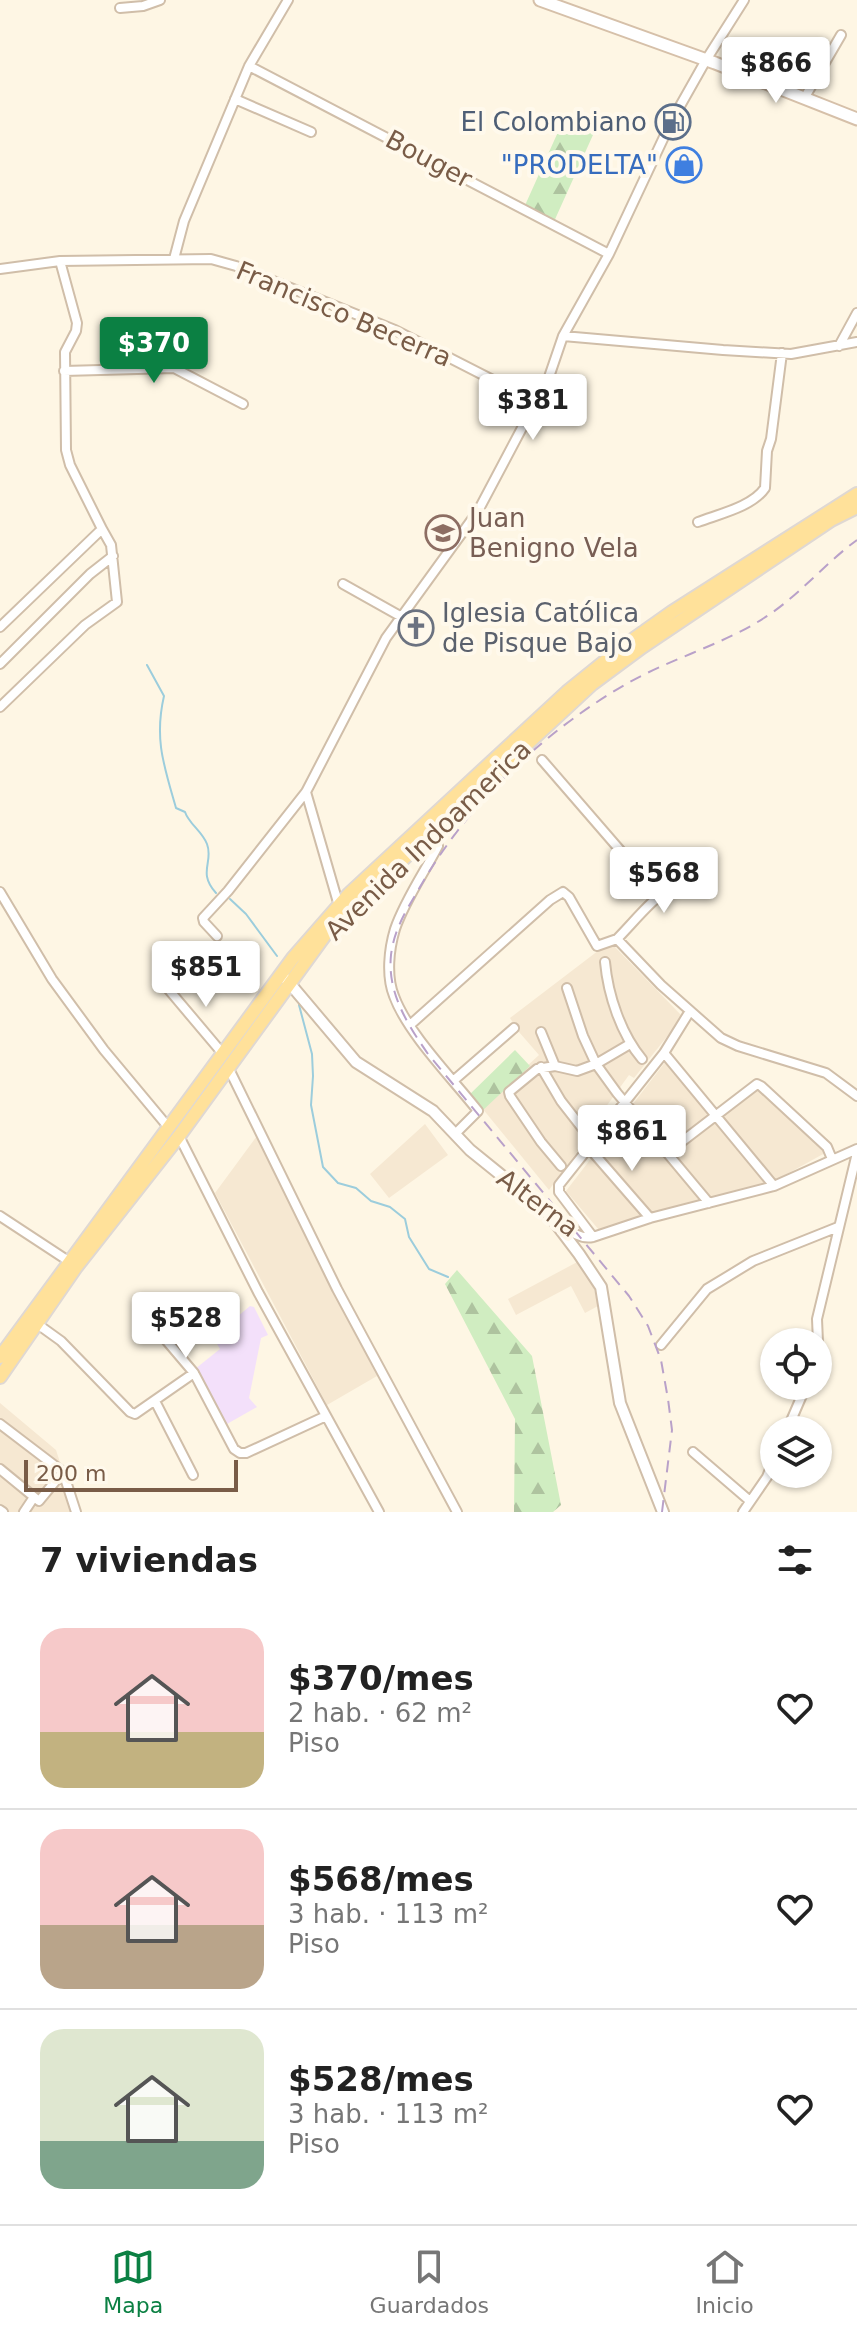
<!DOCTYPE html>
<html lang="es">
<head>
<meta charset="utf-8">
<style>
  :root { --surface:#fff; --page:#f2f2f2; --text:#222; --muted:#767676; --line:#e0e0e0; --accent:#0b8043 }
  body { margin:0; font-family:"DejaVu Sans",sans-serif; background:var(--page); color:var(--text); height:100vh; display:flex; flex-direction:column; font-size:30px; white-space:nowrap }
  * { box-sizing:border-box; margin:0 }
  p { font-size:26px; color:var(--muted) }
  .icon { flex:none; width:44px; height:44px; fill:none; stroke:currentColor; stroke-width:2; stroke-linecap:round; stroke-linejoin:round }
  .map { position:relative; height:1512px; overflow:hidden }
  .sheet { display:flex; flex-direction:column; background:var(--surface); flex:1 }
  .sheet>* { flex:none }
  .tools { position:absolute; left:760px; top:1328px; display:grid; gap:16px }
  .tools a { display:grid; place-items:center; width:72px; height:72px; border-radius:50%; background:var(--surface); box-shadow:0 2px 6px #0004; font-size:40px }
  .scale { position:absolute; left:24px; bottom:20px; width:214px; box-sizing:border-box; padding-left:8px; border:4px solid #795c47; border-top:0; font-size:22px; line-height:28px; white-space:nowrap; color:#795c47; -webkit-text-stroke:6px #fff9ec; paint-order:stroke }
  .price { position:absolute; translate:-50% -68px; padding:0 18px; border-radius:8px; background:#fff; color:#222; font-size:26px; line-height:52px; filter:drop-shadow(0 2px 4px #0008) }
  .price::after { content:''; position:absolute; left:50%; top:48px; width:24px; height:18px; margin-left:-12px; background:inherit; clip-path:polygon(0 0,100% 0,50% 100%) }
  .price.selected { background:var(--accent); color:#fff }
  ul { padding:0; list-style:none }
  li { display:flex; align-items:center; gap:24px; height:200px; padding:0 40px }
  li+li { border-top:2px solid var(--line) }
  li span { display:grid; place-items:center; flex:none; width:224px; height:160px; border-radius:24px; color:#555 }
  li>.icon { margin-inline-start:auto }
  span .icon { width:96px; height:96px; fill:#fffc; stroke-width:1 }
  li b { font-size:34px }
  h2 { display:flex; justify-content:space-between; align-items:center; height:96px; padding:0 40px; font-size:34px }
  .tab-bar { display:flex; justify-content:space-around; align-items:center; height:112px; border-top:2px solid var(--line); background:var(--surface); font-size:22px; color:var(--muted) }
  .tab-bar a { display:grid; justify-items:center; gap:4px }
  .tab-bar .selected { color:var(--accent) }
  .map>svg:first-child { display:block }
  .residential { fill:#f6e8d2 }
  .education { fill:#f3e0fa }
  .forest { fill:url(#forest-firs) }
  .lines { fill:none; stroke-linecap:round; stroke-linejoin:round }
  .stream { stroke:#9ccddc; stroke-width:2 }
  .minor-casing { stroke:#d0bea9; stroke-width:12 }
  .tertiary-casing { stroke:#d0bea9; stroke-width:14 }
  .secondary-casing { stroke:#d6c0a9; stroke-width:15 }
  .primary-casing { stroke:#dfd8d3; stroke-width:16 }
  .minor { stroke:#fff; stroke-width:8 }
  .tertiary { stroke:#fff; stroke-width:10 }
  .secondary { stroke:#fff; stroke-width:11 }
  .primary { stroke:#ffe19a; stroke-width:12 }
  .rail { stroke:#b9a1c9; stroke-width:2; stroke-dasharray:12 8; stroke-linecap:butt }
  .labels { text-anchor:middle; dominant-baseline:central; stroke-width:8; stroke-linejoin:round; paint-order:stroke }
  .service-label { font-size:26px; fill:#4e5e75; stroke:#fff9ec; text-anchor:end }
  .street-label { font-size:26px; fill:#795c47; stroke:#fff9ec }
  .shop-label { font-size:26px; fill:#366cbe; stroke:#fff9ec; text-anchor:end }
  .education-label { font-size:26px; fill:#785e54; stroke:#fff9ec; text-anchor:start }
  .worship-label { font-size:26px; fill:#5b616d; stroke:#fff9ec; text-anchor:start }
</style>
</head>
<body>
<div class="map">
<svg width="857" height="1512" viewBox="0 0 857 1512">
  <defs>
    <pattern id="forest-firs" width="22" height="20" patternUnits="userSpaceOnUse" patternTransform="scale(2)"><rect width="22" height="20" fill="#d0edc1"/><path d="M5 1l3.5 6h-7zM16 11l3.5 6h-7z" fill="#aec39f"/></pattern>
  </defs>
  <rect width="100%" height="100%" fill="#fef6e4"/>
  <path class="residential" d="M607 944H612L681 1015V1019L634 1078 629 1075 600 1115 602 1118 549 1190 482 1108 539 1055 519 1032 510 1018Z
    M666 1061 714 1122 757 1088 825 1153 776 1180 651 1214 599 1230 566 1191Z
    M425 1124 448 1155 389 1198 370 1174Z
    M257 1136 377 1376 327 1405 215 1193Z
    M581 1260 592 1280 598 1306 585 1313 571 1286 516 1315 508 1299Z
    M0 1403 56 1450 76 1512H0Z"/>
  <path class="education" d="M250 1306 254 1307 268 1335 261 1338 249 1398 257 1407 227 1424 195 1369 220 1349 213 1337Z"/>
  <path class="forest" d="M567 112 597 126 552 226 522 212Z
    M515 1050 530 1066 481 1112 467 1097Z
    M457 1270 532 1356 561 1505 553 1512H514L515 1419 445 1284Z"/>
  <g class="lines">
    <path class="stream" d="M147 665 164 696C154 739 164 766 176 808L185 812C189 824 202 831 207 844 214 862 197 872 216 893
      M230 899 246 914 277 956
      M299 1005 312 1054 313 1076 311 1105 323 1167 338 1183 356 1188 371 1201 390 1207 405 1219 409 1237 429 1269 448 1277"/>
    <defs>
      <path id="minor" d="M120 8 143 6 160 0
        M249 66 609 254
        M805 97 841 35
        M235 99 311 132
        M174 259 184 221 249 66 288 0
        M60 261 77 323 76 331 65 352 66 450 70 465 102 529
        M0 269 60 261 211 259 236 266 395 330 536 402
        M563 336 723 350 791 354 857 342
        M839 346 857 313
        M64 371 174 368 243 404
        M698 522C719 514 752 507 765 488L767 451 771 439 782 353
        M343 584 400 616
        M0 627 102 529 111 545 117 602 85 625 0 707
        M0 664 90 574 113 556
        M542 760 632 864 658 898
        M306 792 339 906
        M430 835 438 846C424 873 405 900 395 929 389 949 386 976 394 996 408 1034 453 1079 478 1111L455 1134
        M0 892 52 979 104 1050 169 1128
        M217 936 204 922 203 918 228 891 306 792 386 638 478 511 549 377 563 336 609 254 671 122 706 60 744 0
        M617 939C633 923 654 896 674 886 684 880 695 880 706 879
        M605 962C608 995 621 1034 642 1059
        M164 984 223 1054
        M567 988 583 1036 596 1064 617 1093 709 1203
        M410 1025 550 900 563 892 569 897 597 946 617 939 661 985 721 1038 738 1046 826 1073 857 1096
        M541 1032 555 1066
        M664 1053 774 1186
        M541 1067 561 1101 586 1133
        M229 1069 337 1289 457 1512
        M453 1081 514 1028
        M179 1136 258 1292 379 1512
        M590 1149 650 1218
        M667 1153 757 1084 761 1086 827 1147 832 1159
        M561 1166 541 1142 510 1096 509 1092 537 1069 555 1066 577 1071 596 1064 630 1044
        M0 1216 73 1264
        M555 1219C567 1228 577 1240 593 1237L650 1218 774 1186 857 1149
        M593 1237 559 1192V1185L664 1053 690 1011
        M149 1320 194 1373
        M36 1323 61 1341 130 1412 135 1414 194 1373 234 1449 240 1453H246L326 1416
        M818 1342 817 1319 857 1153
        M661 1345 707 1289 753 1261 838 1227
        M155 1401 193 1475
        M0 1424 63 1472 76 1512
        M787 1430 806 1386
        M693 1452 750 1501
        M0 1469 39 1501 63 1472
        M0 1510 3 1512
        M24 1512 34 1497
        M743 1512 767 1477 774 1459"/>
      <path id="tertiary" d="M286 979 356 1062 433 1111 470 1150 548 1213 579 1254 601 1287 620 1403 663 1512"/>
      <path id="secondary" d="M540 0 715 63 857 119"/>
      <path id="primary" d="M0 1357 293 958 349 894 567 692 624 646 672 612 857 494
        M0 1377 76 1267 179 1136 325 935 345 913 592 684 642 647 831 520 857 507"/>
    </defs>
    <use href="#minor" class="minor-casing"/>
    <use href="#tertiary" class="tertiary-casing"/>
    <use href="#secondary" class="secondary-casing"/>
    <use href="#primary" class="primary-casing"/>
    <use href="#minor" class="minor"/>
    <use href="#tertiary" class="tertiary"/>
    <use href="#secondary" class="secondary"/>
    <use href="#primary" class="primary"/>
    <path class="rail" d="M662 1512 672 1430 668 1399 661 1360 648 1326 629 1296 428 1054C408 1025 387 993 391 955 394 931 404 914 416 894 464 807 542 732 628 683 670 659 724 644 764 618 799 596 824 564 857 540"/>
  </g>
  <defs>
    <symbol id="fuel-ring" viewBox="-11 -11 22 22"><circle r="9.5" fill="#fff9ec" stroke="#5c6f8a" stroke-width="1.5"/><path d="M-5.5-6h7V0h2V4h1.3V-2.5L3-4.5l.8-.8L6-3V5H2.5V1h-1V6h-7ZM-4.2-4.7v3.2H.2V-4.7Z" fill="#5c6f8a"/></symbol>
    <symbol id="shop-ring" viewBox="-11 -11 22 22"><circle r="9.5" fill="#fff9ec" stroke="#3f7fe0" stroke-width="1.5"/><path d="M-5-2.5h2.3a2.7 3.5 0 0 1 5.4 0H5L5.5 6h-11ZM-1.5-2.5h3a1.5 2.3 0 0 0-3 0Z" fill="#3f7fe0"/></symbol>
    <symbol id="school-ring" viewBox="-11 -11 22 22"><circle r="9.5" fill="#fff9ec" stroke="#8d6e63" stroke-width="1.5"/><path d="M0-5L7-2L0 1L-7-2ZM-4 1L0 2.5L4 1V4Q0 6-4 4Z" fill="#8d6e63"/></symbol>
    <symbol id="church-ring" viewBox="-11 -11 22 22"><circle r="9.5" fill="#fff9ec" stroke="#6b7280" stroke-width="1.5"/><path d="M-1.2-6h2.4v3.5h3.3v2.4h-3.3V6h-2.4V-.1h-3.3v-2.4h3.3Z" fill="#6b7280"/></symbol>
  </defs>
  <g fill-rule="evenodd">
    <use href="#fuel-ring" x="653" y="102" width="40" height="40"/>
    <use href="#shop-ring" x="664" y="145" width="40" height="40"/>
    <use href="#school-ring" x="423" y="513" width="40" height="40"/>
    <use href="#church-ring" x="396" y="608" width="40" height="40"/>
  </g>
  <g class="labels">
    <g class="service-label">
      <text x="647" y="122">El Colombiano</text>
    </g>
    <g class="street-label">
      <text transform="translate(429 159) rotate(28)">Bouger</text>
      <text transform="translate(344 314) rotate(23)">Francisco Becerra</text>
      <text transform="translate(428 840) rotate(-44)">Avenida Indoamerica</text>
      <text transform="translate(538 1203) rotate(37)">Alterna</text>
    </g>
    <g class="shop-label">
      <text x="658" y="165">"PRODELTA"</text>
    </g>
    <g class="education-label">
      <text x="469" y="518">Juan<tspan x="469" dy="30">Benigno Vela</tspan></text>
    </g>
    <g class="worship-label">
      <text x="442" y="613">Iglesia Católica<tspan x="442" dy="30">de Pisque Bajo</tspan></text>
    </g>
  </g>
</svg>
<div class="tools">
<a><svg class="icon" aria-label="locate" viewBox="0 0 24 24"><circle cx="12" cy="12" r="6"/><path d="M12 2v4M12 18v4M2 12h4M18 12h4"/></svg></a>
<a><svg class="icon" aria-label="layers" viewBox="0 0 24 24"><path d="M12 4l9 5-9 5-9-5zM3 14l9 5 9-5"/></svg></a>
</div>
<div class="scale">200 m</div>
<b class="price" style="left:776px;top:105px">$866</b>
<b class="price selected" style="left:154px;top:385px">$370</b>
<b class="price" style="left:533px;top:442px">$381</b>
<b class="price" style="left:664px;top:915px">$568</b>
<b class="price" style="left:206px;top:1009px">$851</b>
<b class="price" style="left:632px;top:1173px">$861</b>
<b class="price" style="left:186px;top:1360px">$528</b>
</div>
<section class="sheet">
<h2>7 viviendas<svg class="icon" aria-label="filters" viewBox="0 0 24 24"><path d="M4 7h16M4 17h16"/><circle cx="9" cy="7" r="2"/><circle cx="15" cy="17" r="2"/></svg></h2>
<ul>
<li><span style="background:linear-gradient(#f6c9c9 65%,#c2b280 0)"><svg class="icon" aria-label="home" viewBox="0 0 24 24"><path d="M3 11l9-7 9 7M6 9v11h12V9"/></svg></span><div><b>$370/mes</b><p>2 hab. · 62 m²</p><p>Piso</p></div><svg class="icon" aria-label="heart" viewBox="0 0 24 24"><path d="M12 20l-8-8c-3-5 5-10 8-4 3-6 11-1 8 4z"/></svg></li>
<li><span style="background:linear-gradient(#f6c9c9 60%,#b9a48a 0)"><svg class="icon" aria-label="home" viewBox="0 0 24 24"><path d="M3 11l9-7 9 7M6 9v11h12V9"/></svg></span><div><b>$568/mes</b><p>3 hab. · 113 m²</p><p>Piso</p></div><svg class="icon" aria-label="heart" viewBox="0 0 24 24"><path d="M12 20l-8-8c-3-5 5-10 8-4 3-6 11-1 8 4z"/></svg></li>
<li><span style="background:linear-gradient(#dfe7d0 70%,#7fa58c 0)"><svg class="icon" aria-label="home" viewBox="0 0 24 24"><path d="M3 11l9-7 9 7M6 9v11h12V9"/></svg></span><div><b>$528/mes</b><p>3 hab. · 113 m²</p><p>Piso</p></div><svg class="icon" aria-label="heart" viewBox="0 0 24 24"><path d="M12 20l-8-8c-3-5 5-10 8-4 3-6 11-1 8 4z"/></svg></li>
</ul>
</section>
<nav class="tab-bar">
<a class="selected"><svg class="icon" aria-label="map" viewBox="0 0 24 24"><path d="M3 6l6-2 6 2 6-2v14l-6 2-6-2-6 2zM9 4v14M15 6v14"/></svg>Mapa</a>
<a><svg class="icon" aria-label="saved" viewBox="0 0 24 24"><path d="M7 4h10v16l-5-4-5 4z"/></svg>Guardados</a>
<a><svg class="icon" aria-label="home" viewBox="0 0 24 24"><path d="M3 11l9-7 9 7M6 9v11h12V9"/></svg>Inicio</a>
</nav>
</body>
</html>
